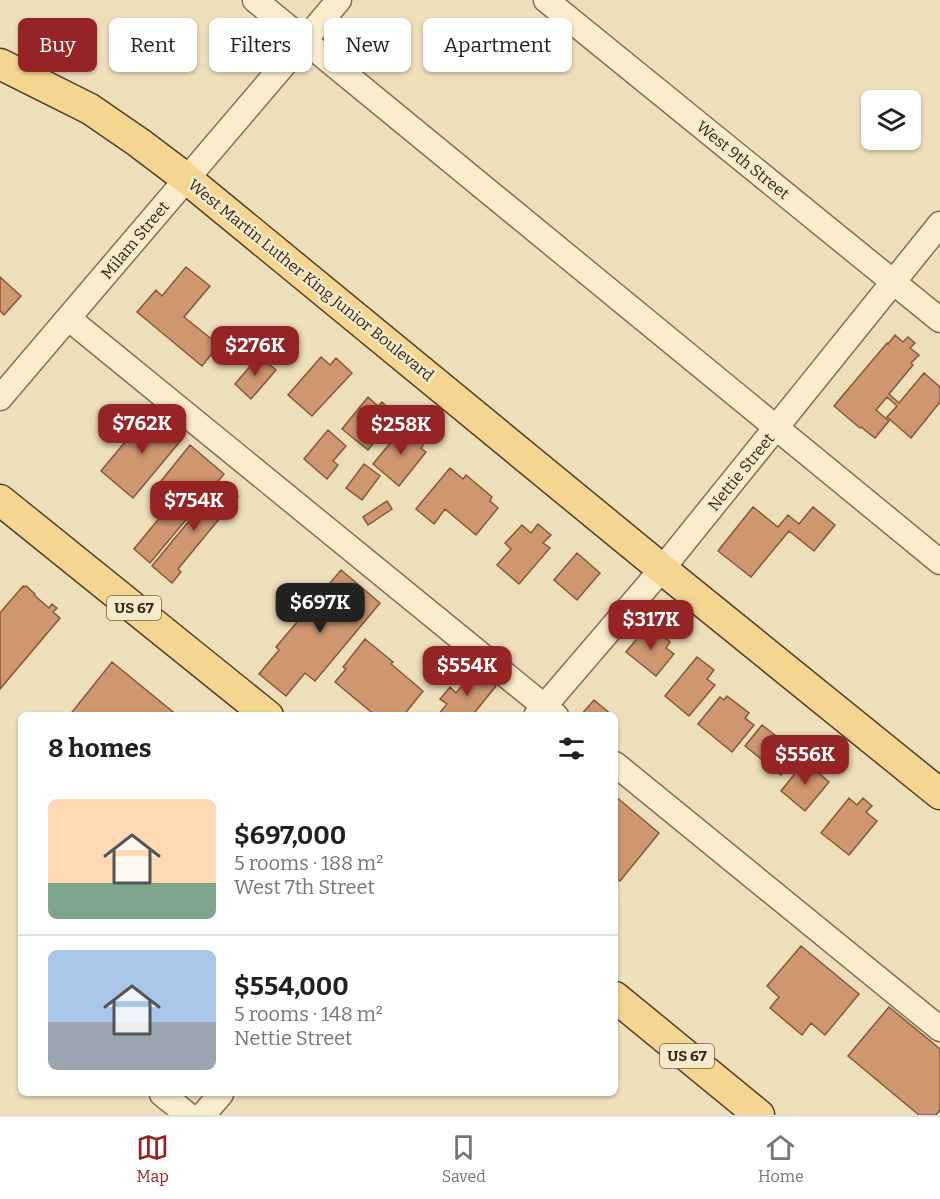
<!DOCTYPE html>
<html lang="en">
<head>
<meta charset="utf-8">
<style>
  :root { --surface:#fff; --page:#f6f6f6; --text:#202124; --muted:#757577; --line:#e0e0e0; --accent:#962424 }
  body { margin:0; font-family:Bitter,serif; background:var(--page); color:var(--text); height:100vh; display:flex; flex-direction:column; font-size:22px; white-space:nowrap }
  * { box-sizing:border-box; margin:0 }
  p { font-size:20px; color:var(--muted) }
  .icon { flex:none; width:33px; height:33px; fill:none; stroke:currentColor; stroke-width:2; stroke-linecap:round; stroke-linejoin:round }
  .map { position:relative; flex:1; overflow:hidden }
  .panel { position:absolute; left:18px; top:712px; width:600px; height:384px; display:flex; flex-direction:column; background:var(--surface); border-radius:9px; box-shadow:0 2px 4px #0004 }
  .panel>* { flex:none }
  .top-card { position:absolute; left:18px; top:18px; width:600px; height:54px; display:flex; gap:12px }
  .fabs { position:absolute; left:861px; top:90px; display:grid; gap:12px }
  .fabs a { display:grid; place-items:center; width:60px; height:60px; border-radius:9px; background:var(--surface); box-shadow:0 2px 4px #0004; font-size:30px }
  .price { position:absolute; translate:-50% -51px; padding:0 14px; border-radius:12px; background:var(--accent); color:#fff; font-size:20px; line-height:39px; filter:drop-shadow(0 2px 3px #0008) }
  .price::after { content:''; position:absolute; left:50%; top:36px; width:18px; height:14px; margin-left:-9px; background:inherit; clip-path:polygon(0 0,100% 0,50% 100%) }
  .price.current { background:#222; color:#fff }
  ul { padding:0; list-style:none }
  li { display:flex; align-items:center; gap:18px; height:150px; padding:0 30px }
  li+li { border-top:2px solid var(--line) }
  li span { display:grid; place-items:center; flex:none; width:168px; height:120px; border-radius:9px; color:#555 }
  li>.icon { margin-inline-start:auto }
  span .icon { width:72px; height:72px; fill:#fffc; stroke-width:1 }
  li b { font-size:26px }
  h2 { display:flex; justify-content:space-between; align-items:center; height:72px; padding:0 30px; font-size:26px }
  .pill { padding:0 21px; border-radius:9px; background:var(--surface); box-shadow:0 2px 4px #0004; font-size:21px; line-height:54px }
  .pill.current { background:var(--accent); color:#fff }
  .tab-bar { display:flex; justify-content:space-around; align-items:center; height:84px; border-top:2px solid var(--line); background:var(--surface); font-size:16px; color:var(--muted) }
  .tab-bar a { display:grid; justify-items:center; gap:3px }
  .tab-bar .current { color:var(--accent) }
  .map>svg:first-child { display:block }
  .building { fill:#ce9770; stroke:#85583a; stroke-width:1.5 }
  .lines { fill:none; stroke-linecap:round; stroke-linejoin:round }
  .minor-casing { stroke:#866f55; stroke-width:27 }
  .major-casing { stroke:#533d2a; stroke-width:33 }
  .minor { stroke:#f9edce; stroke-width:24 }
  .major { stroke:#f4d690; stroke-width:30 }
  .labels { text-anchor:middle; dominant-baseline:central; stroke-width:5; stroke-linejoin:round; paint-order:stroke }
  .shield { fill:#f6eacb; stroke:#6e624f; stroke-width:1.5 }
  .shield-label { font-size:15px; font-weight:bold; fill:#34271a }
  .street-label { font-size:16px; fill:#34271a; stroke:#f6eacb }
</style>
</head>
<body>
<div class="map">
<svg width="940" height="1115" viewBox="0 0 940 1115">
  <rect width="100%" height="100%" fill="#eedfbb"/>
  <path class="building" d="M186 267 210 286 184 317 219 345 202 366 137 312 156 290 162 296Z
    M0 277 21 296 4 315 0 311Z
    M895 335 903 342 908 337 915 343 910 348 919 355 911 363 913 365 889 394 899 403 924 373 940 387V402L911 438 887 417 897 406 887 397 876 410 889 421 875 438 861 427 860 428 834 406 887 343 888 344Z
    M259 356 276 370 251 399 235 384Z
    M321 357 330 365 336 358 352 373 312 416 288 395Z
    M368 397 378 406 382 402 389 409 385 413 393 420 368 450 342 429Z
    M150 412 182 439 133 498 101 471Z
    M328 430 346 446 333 461 338 465 327 479 304 459Z
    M401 430 408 436 412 430 426 441 421 448 426 452 399 486 373 464Z
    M190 445 224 474 150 563 134 549 175 499 158 485Z
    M364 464 380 476 362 500 346 488Z
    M450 468 463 479 466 475 492 497 490 501 498 508 476 535 445 509 434 524 416 509Z
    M221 482 238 496 178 569 181 572 172 583 152 566Z
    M387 501 392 509 368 525 363 517Z
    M753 507 778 527 788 515 799 524 813 507 835 525 814 551 789 531 751 577 718 551Z
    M538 524 551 535 543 543 550 548 519 584 497 565 511 549 505 543 522 525 531 533Z
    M577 553 600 573 577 600 554 580Z
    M341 570 380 603 315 681 305 673 286 696 259 674 279 650 276 647Z
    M23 586 24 587 26 586 35 594 34 595 49 608 52 604 57 608 53 612 60 618 0 689V613Z
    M645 629 654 636 658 631 670 642 666 648 674 654 656 676 626 652Z
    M365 639 393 662 391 664 423 691 403 716H376L335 682 346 669 343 667Z
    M697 657 714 670 707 679 715 685 689 716 665 696Z
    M112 662 178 716H69Z
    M476 669 496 686 475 712 478 716H437L447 704 440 699 450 687 456 693Z
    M727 696 749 713 745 718 754 725 732 752 698 724 720 697 724 700Z
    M594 700 613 716H580Z
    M762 725 776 736 771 743 792 761 781 775 745 746Z
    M805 761 829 782 805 811 781 791Z
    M615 796 659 833 620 881 615 877Z
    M849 798 857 805 863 798 872 806 866 812 877 821 849 855 821 833Z
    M801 946 859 994 825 1035 811 1023 802 1035 770 1008 779 997 767 986Z
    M889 1007 940 1049V1110L936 1115H919L848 1056Z"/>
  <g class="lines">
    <defs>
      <path id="minor" d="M255 0 940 562
        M546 0 940 320
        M68 318 556 716
        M0 398 339 0
        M536 716 662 569 940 224
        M615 764 940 1029
        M162 1094 188 1115
        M203 1115 221 1094"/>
      <path id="major" d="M0 64 90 109 138 142 187 179 662 569 940 794
        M0 500 268 716
        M615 997 759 1115"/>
    </defs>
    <use href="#minor" class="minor-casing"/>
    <use href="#major" class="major-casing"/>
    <use href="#minor" class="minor"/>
    <use href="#major" class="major"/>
  </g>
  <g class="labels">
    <g class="shield">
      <rect x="107" y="596" width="54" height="24" rx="4.5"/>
      <rect x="660" y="1044" width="54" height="24" rx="4.5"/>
    </g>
    <g class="shield-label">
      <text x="134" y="608">US 67</text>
      <text x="687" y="1056">US 67</text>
    </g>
    <g class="street-label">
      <text transform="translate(743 160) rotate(39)">West 9th Street</text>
      <text transform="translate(135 240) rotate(-50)">Milam Street</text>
      <text transform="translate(311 280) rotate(39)">West Martin Luther King Junior Boulevard</text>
      <text transform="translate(741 472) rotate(-51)">Nettie Street</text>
    </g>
  </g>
</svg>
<div class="fabs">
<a><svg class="icon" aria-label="layers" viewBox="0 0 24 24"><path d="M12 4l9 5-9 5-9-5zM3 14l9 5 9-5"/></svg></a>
</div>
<b class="price" style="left:255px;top:377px">$276K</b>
<b class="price" style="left:142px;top:455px">$762K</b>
<b class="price" style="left:401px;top:456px">$258K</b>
<b class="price" style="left:194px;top:532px">$754K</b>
<b class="price current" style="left:320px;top:634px">$697K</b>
<b class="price" style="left:651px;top:651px">$317K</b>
<b class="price" style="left:467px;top:697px">$554K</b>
<b class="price" style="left:805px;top:786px">$556K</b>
<div class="top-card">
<a class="pill current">Buy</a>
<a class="pill">Rent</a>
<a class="pill">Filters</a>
<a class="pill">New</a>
<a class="pill">Apartment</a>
</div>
<section class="panel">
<h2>8 homes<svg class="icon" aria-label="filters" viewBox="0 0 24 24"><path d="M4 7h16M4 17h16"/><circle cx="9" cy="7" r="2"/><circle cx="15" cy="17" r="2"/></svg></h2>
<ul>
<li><span style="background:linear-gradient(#ffd9b3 70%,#7fa58c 0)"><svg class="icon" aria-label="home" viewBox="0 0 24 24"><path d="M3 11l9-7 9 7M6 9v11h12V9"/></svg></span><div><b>$697,000</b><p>5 rooms · 188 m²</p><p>West 7th Street</p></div></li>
<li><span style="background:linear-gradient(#a9c7e8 60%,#9aa5b1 0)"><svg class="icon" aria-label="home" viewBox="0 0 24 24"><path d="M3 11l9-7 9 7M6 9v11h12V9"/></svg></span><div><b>$554,000</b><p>5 rooms · 148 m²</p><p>Nettie Street</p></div></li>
</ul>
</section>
</div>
<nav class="tab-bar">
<a class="current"><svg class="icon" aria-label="map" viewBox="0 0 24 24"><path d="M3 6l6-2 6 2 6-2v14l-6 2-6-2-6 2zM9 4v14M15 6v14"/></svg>Map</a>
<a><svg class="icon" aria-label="saved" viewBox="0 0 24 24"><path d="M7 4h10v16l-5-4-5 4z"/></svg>Saved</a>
<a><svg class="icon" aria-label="home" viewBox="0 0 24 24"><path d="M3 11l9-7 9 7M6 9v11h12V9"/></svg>Home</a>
</nav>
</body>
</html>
